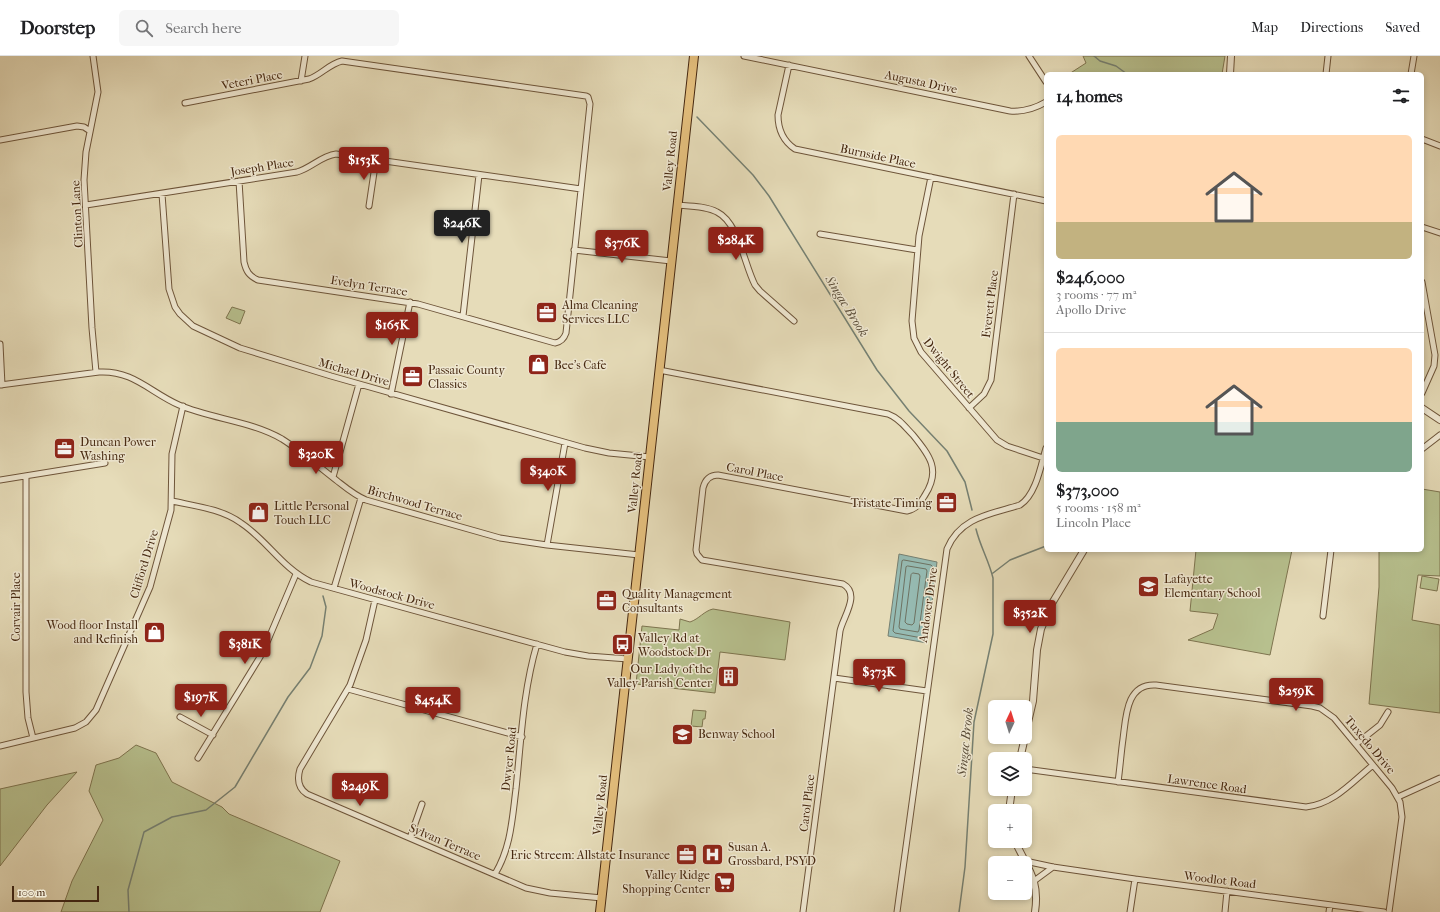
<!DOCTYPE html>
<html lang="en">
<head>
<meta charset="utf-8">
<style>
  :root { --surface:#fff; --page:#f6f6f6; --text:#202124; --muted:#757577; --line:#e0e0e0; --accent:#8f2418 }
  body { margin:0; font-family:"IM FELL French Canon",serif; background:var(--page); color:var(--text); height:100vh; display:flex; flex-direction:column; font-size:15px; white-space:nowrap }
  * { box-sizing:border-box; margin:0 }
  p { font-size:13px; color:var(--muted) }
  .icon { flex:none; width:22px; height:22px; fill:none; stroke:currentColor; stroke-width:2; stroke-linecap:round; stroke-linejoin:round }
  .map { position:relative; flex:1; overflow:hidden }
  .side { position:absolute; left:1044px; top:16px; width:380px; height:480px; display:flex; flex-direction:column; background:var(--surface); border-radius:6px; box-shadow:0 2px 6px #0003 }
  .side>* { flex:none }
  .needle { width:26px; rotate:4deg }
  .buttons { position:absolute; left:988px; top:644px; display:grid; gap:8px }
  .buttons a { display:grid; place-items:center; width:44px; height:44px; border-radius:6px; background:var(--surface); box-shadow:0 2px 6px #0003; font-size:20px }
  .scale { position:absolute; left:12px; bottom:10px; width:87px; box-sizing:border-box; padding-left:4px; border:2px solid #462810; border-top:0; font-size:11px; line-height:14px; white-space:nowrap; color:#462810; -webkit-text-stroke:3px #efe8d2; paint-order:stroke }
  .price { position:absolute; translate:-50% -34px; padding:0 9px; border-radius:4px; background:var(--accent); color:#fff; font-size:13px; line-height:26px; filter:drop-shadow(0 1px 2px #0008) }
  .price::after { content:''; position:absolute; left:50%; top:24px; width:12px; height:9px; margin-left:-6px; background:inherit; clip-path:polygon(0 0,100% 0,50% 100%) }
  .price.current { background:#222; color:#fff }
  ul { padding:0; list-style:none }
  li { display:grid; align-content:center; gap:8px; height:212px; padding:0 12px }
  li+li { border-top:1px solid var(--line) }
  li span { display:grid; place-items:center; height:124px; border-radius:6px; color:#555 }
  li>.icon { margin-inline-start:auto }
  span .icon { width:72px; height:72px; fill:#fffc; stroke-width:1 }
  li b { font-size:17px }
  h2 { display:flex; justify-content:space-between; align-items:center; height:48px; padding:0 12px; font-size:17px }
  header { display:flex; align-items:center; gap:24px; box-sizing:border-box; height:56px; padding:0 20px; background:var(--surface); border-bottom:1px solid var(--line) }
  header strong { font-size:19px }
  nav { display:flex; gap:22px; margin-inline-start:auto; font-size:14px }
  .search { width:280px; height:36px; background:var(--page); display:flex; align-items:center; gap:10px; box-sizing:border-box; padding:0 14px; border-radius:6px; color:var(--muted); font-size:15px }
  .map>svg:first-child { display:block }
  .green { fill:#b7c08e; stroke:#7e744f }
  .water { fill:#96bbb3; stroke:#768072 }
  .lines { fill:none; stroke-linecap:round; stroke-linejoin:round }
  .shore { stroke:#6e7262; stroke-width:1 }
  .stream { stroke:#768072; stroke-width:1.5 }
  .minor-casing { stroke:#6e553a; stroke-width:7 }
  .tertiary-casing { stroke:#6e553a; stroke-width:8 }
  .primary-casing { stroke:#462810; stroke-width:10 }
  .minor { stroke:#efe8d2; stroke-width:5 }
  .tertiary { stroke:#efe8d2; stroke-width:6 }
  .primary { stroke:#e3be7c; stroke-width:8 }
  .labels { text-anchor:middle; dominant-baseline:central; stroke-width:3; stroke-linejoin:round; paint-order:stroke }
  .street-label { font-size:12px; fill:#462810; stroke:#efe8d2 }
  .poi-label { font-size:12px; fill:#462810; stroke:#efe8d2; text-anchor:start }
  .water-label { font-size:13px; font-style:italic; fill:#5a4d39; stroke:#efe8d2 }
</style>
</head>
<body>
<header>
<strong>Doorstep</strong>
<div class="search"><svg class="icon" aria-label="search" viewBox="0 0 24 24"><circle cx="10" cy="10" r="6"/><path d="M15 15l6 6"/></svg>Search here</div>
<nav><a>Map</a><a>Directions</a><a>Saved</a></nav>
</header>
<div class="map">
<svg width="1440" height="856" viewBox="0 0 1440 856">
  <rect width="100%" height="100%" fill="#e6dcb9"/>
  <filter id="stains"><feTurbulence type="fractalNoise" baseFrequency=".005" numOctaves="4"/><feColorMatrix values="0 0 0 0 .2 0 0 0 0 .09 0 0 0 0 .02 0 0 0 .5 -.17"/></filter>
  <radialGradient id="worn" r=".72"><stop offset=".6" stop-color="#630" stop-opacity="0"/><stop offset="1" stop-color="#630" stop-opacity=".3"/></radialGradient>
  <path class="green" d="M1083 0H1225L1222 18H1069L1086 7Z
    M232 251 245 255 240 268 226 262Z
    M1422 433 1440 436V520L1418 519 1412 564 1440 569V657L1369 648 1379 531V494H1422Z
    M1196 494H1292L1270 599 1188 584 1213 573 1218 558 1190 555Z
    M1422 520 1439 523 1437 535 1420 532Z
    M713 553 790 566 785 604 720 596 715 637 636 628 642 570 679 574 680 563 690 566C699 563 704 555 713 553Z
    M693 654 706 655 705 663H703L702 671 691 670Z
    M136 689 156 697 172 726 222 751 229 758 340 805 320 856H61L72 825 103 764 89 735 96 709 119 702Z
    M77 716 47 749 0 810V733Z"/>
  <path class="water" d="M899 498 937 506 927 587 888 580Z"/>
  <g class="lines">
    <path class="shore" d="M904 504 931 509 933 511 924 580 922 582 895 577 893 575 902 505Z
      M908 510 926 513 927 515 919 574 918 576 900 573 899 571 906 511Z
      M913 517 919 518 920 520 914 567 912 569 907 568 905 566 911 519Z"/>
    <path class="stream" d="M1094 0 1100 5 1116 10 1127 18
      M697 61 753 119 769 140 877 314 909 355 947 395 965 426 972 454
      M993 517 1010 504 1046 490
      M129 856 128 834 144 776 172 761 206 754 235 731 288 641 310 612 322 580 326 551 323 540
      M959 856 965 811 974 666 993 578V522C989 505 980 490 976 473"/>
    <defs>
      <path id="minor" d="M93 0 98 36 86 96 84 124 92 272 96 316
        M744 0 1010 55C1023 56 1034 53 1046 46
        M1029 0 1046 26
        M789 9 778 59C778 73 783 85 795 93L1046 145
        M1326 18 1328 0
        M1411 18 1414 0
        M301 25 305 0
        M185 47 309 23C321 19 329 8 342 5L586 40 588 41 590 48 566 277C564 283 561 286 555 287L418 248 258 224C249 220 246 215 244 206L239 125
        M1422 83 1440 90
        M0 84 77 70 84 71 90 75
        M931 121 919 180 912 265 914 282 921 296 997 384 1007 390 1043 402
        M162 138 169 233 175 251 180 258 193 270 240 292 331 320 585 392 609 397 650 401
        M86 149 297 116C311 112 321 100 336 98L581 133
        M677 149C690 150 706 150 717 156 739 167 744 208 755 229L760 235 794 265
        M369 150 376 103
        M1422 171 1440 177
        M820 178 917 194
        M574 194 671 205
        M1422 226 1435 299 1434 310 1422 337
        M463 260 479 119
        M0 288 2 329
        M659 314 888 358C899 362 905 371 913 379 930 400 941 414 925 439 920 447 917 453 907 455L718 419C709 419 705 424 703 432L696 494 697 498 702 504 843 528C861 538 843 561 840 575L803 856
        M0 329 99 316C133 314 151 337 179 349 212 363 251 365 282 383 301 395 318 410 336 424 345 431 354 439 366 444L500 482 547 489 639 499
        M391 338 410 246
        M969 352 984 338 991 324 1014 138
        M1422 393 1440 379
        M26 420V636L28 662 33 682
        M333 421 359 328
        M0 424 105 407
        M172 445C195 450 222 453 241 467 267 484 282 512 311 526L565 596 588 600 628 603
        M547 489 565 387
        M334 532 361 442
        M375 544 366 584 350 629 300 713C297 723 298 732 307 738L526 832 550 837 602 842
        M1323 560 1331 494
        M834 622 927 635
        M348 633 522 681
        M180 661 213 679
        M1356 688 1380 669 1388 656
        M0 690 75 672 86 666 96 654 150 531 171 454 172 398 183 350
        M198 702 260 601 268 584 296 518
        M1025 713 1306 751C1334 748 1352 726 1373 709
        M1118 726C1120 712 1121 697 1123 683 1126 661 1126 627 1156 629L1312 650 1320 652 1334 662 1392 732 1400 746 1402 761 1389 856
        M1398 741 1440 722
        M410 782 422 748
        M1025 805 1053 811 1135 823 1384 856
        M495 818C511 791 512 764 516 733 521 685 523 635 537 588
        M1034 825 1053 811
        M897 856 947 493C960 461 991 458 1020 449 1036 439 1041 409 1046 392
        M1130 856 1135 823
        M1225 856 1227 835
        M1329 856 1330 849"/>
      <path id="tertiary" d="M1230 18 1231 0
        M1422 352 1440 364
        M1025 679 1033 645 1037 594 1041 573 1051 549 1084 494
        M1020 703 1025 681
        M1009 755 1012 733
        M1015 785C1027 812 1040 823 1035 856"/>
      <path id="primary" d="M600 856 694 0"/>
    </defs>
    <use href="#minor" class="minor-casing"/>
    <use href="#tertiary" class="tertiary-casing"/>
    <use href="#primary" class="primary-casing"/>
    <use href="#minor" class="minor"/>
    <use href="#tertiary" class="tertiary"/>
    <use href="#primary" class="primary"/>
  </g>
  <defs>
    <symbol id="office-square" viewBox="-11 -11 22 22"><rect x="-9" y="-9" width="18" height="18" rx="4" fill="#8f2418" stroke="#efe8d2"/><path d="M-6-3h4V-5.5h4V-3h4V5H-6ZM-1-4.5V-3h2v-1.5ZM-6 0V1H6V0Z" fill="#fff"/></symbol>
    <symbol id="shop-square" viewBox="-11 -11 22 22"><rect x="-9" y="-9" width="18" height="18" rx="4" fill="#8f2418" stroke="#efe8d2"/><path d="M-5-2.5h2.3a2.7 3.5 0 0 1 5.4 0H5L5.5 6h-11ZM-1.5-2.5h3a1.5 2.3 0 0 0-3 0Z" fill="#fff"/></symbol>
    <symbol id="school-square" viewBox="-11 -11 22 22"><rect x="-9" y="-9" width="18" height="18" rx="4" fill="#8f2418" stroke="#efe8d2"/><path d="M0-5L7-2L0 1L-7-2ZM-4 1L0 2.5L4 1V4Q0 6-4 4Z" fill="#fff"/></symbol>
    <symbol id="bus-square" viewBox="-11 -11 22 22"><rect x="-9" y="-9" width="18" height="18" rx="4" fill="#8f2418" stroke="#efe8d2"/><path d="M-5-6H5V4H4V6H2V4H-2V6H-4V4H-5ZM-3.5-4V0h7V-4ZM-3.5 1.2v1.5H-2V1.2ZM2 1.2v1.5H3.5V1.2Z" fill="#fff"/></symbol>
    <symbol id="building-square" viewBox="-11 -11 22 22"><rect x="-9" y="-9" width="18" height="18" rx="4" fill="#8f2418" stroke="#efe8d2"/><path d="M-4-6H4V6H1V3H-1V6H-4ZM-2.5-4.3h1.7v1.8h-1.7ZM.8-4.3h1.7v1.8H.8ZM-2.5-1h1.7V.8h-1.7ZM.8-1h1.7V.8H.8Z" fill="#fff"/></symbol>
    <symbol id="hospital-square" viewBox="-11 -11 22 22"><rect x="-9" y="-9" width="18" height="18" rx="4" fill="#8f2418" stroke="#efe8d2"/><path d="M-5-5h3v3.5h4V-5h3V5h-3V1.5h-4V5h-3Z" fill="#fff"/></symbol>
    <symbol id="supermarket-square" viewBox="-11 -11 22 22"><rect x="-9" y="-9" width="18" height="18" rx="4" fill="#8f2418" stroke="#efe8d2"/><path d="M-6-5.5h2.5l.6 2H6L4.5 2H-2.5L-4.4-4H-6ZM-1.5 3.2a1.3 1.3 0 1 0 .1 0ZM3 3.2a1.3 1.3 0 1 0 .1 0Z" fill="#fff"/></symbol>
  </defs>
  <g fill-rule="evenodd">
    <use href="#office-square" x="534" y="244" width="25" height="25"/>
    <use href="#shop-square" x="526" y="296" width="25" height="25"/>
    <use href="#office-square" x="400" y="308" width="25" height="25"/>
    <use href="#office-square" x="52" y="380" width="25" height="25"/>
    <use href="#office-square" x="934" y="434" width="25" height="25"/>
    <use href="#shop-square" x="246" y="444" width="25" height="25"/>
    <use href="#school-square" x="1136" y="518" width="25" height="25"/>
    <use href="#office-square" x="594" y="532" width="25" height="25"/>
    <use href="#shop-square" x="142" y="564" width="25" height="25"/>
    <use href="#bus-square" x="610" y="576" width="25" height="25"/>
    <use href="#building-square" x="716" y="608" width="25" height="25"/>
    <use href="#school-square" x="670" y="666" width="25" height="25"/>
    <use href="#hospital-square" x="700" y="786" width="25" height="25"/>
    <use href="#office-square" x="674" y="786" width="25" height="25"/>
    <use href="#supermarket-square" x="712" y="814" width="25" height="25"/>
  </g>
  <g class="labels">
    <g class="street-label">
      <text transform="translate(252 24) rotate(-11)">Veteri Place</text>
      <text transform="translate(921 26) rotate(12)">Augusta Drive</text>
      <text transform="translate(878 100) rotate(12)">Burnside Place</text>
      <text transform="translate(670 105) rotate(-84)">Valley Road</text>
      <text transform="translate(262 111) rotate(-9)">Joseph Place</text>
      <text transform="translate(77 158) rotate(-93)">Clinton Lane</text>
      <text transform="translate(369 230) rotate(9)">Evelyn Terrace</text>
      <text transform="translate(990 248) rotate(-83)">Everett Place</text>
      <text transform="translate(949 312) rotate(51)">Dwight Street</text>
      <text transform="translate(354 316) rotate(16)">Michael Drive</text>
      <text transform="translate(755 416) rotate(11)">Carol Place</text>
      <text transform="translate(635 427) rotate(-84)">Valley Road</text>
      <text transform="translate(415 447) rotate(16)">Birchwood Terrace</text>
      <text transform="translate(144 508) rotate(-73)">Clifford Drive</text>
      <text transform="translate(392 538) rotate(15)">Woodstock Drive</text>
      <text transform="translate(928 549) rotate(-82)">Andover Drive</text>
      <text transform="translate(16 551) rotate(-90)">Corvair Place</text>
      <text transform="translate(1370 689) rotate(50)">Tuxedo Drive</text>
      <text transform="translate(509 703) rotate(-84)">Dwyer Road</text>
      <text transform="translate(1207 728) rotate(8)">Lawrence Road</text>
      <text transform="translate(807 747) rotate(-83)">Carol Place</text>
      <text transform="translate(600 749) rotate(-84)">Valley Road</text>
      <text transform="translate(445 786) rotate(23)">Sylvan Terrace</text>
      <text transform="translate(1220 824) rotate(7)">Woodlot Road</text>
    </g>
    <g class="poi-label">
      <text x="562" y="249">Alma Cleaning<tspan x="562" dy="14">Services LLC</tspan></text>
      <text x="554" y="309">Bee's Cafe</text>
      <text x="428" y="314">Passaic County<tspan x="428" dy="14">Classics</tspan></text>
      <text x="80" y="386">Duncan Power<tspan x="80" dy="14">Washing</tspan></text>
      <text x="932" y="447" text-anchor="end">Tristate Timing</text>
      <text x="274" y="450">Little Personal<tspan x="274" dy="14">Touch LLC</tspan></text>
      <text x="1164" y="523">Lafayette<tspan x="1164" dy="14">Elementary School</tspan></text>
      <text x="622" y="538">Quality Management<tspan x="622" dy="14">Consultants</tspan></text>
      <text x="138" y="569" text-anchor="end">Wood floor Install<tspan x="138" dy="14">and Refinish</tspan></text>
      <text x="638" y="582">Valley Rd at<tspan x="638" dy="14">Woodstock Dr</tspan></text>
      <text x="712" y="613" text-anchor="end">Our Lady of the<tspan x="712" dy="14">Valley Parish Center</tspan></text>
      <text x="698" y="678">Benway School</text>
      <text x="728" y="791">Susan A.<tspan x="728" dy="14">Grossbard, PSYD</tspan></text>
      <text x="670" y="799" text-anchor="end">Eric Streem: Allstate Insurance</text>
      <text x="710" y="819" text-anchor="end">Valley Ridge<tspan x="710" dy="14">Shopping Center</tspan></text>
    </g>
    <g class="water-label">
      <text transform="translate(847 250) rotate(58)">Singac Brook</text>
      <text transform="translate(965 686) rotate(-84)">Singac Brook</text>
    </g>
  </g>
  <rect width="100%" height="100%" filter="url(#stains)"/>
  <rect width="100%" height="100%" fill="url(#worn)"/>
</svg>
<div class="buttons">
<a><svg class="needle" viewBox="-14 -14 28 28"><path d="M0-13l5 13h-10z" fill="#e53935"/><path d="M0 13l5-13h-10z" fill="#757577"/></svg></a>
<a><svg class="icon" aria-label="layers" viewBox="0 0 24 24"><path d="M12 4l9 5-9 5-9-5zM3 14l9 5 9-5"/></svg></a>
<a>+</a>
<a>−</a>
</div>
<div class="scale">100 m</div>
<b class="price" style="left:364px;top:125px">$153K</b>
<b class="price current" style="left:462px;top:188px">$246K</b>
<b class="price" style="left:736px;top:205px">$284K</b>
<b class="price" style="left:622px;top:208px">$376K</b>
<b class="price" style="left:392px;top:290px">$165K</b>
<b class="price" style="left:316px;top:419px">$320K</b>
<b class="price" style="left:548px;top:436px">$340K</b>
<b class="price" style="left:1030px;top:578px">$352K</b>
<b class="price" style="left:245px;top:609px">$381K</b>
<b class="price" style="left:879px;top:637px">$373K</b>
<b class="price" style="left:1296px;top:656px">$259K</b>
<b class="price" style="left:201px;top:662px">$197K</b>
<b class="price" style="left:433px;top:665px">$454K</b>
<b class="price" style="left:360px;top:751px">$249K</b>
<section class="side">
<h2>14 homes<svg class="icon" aria-label="filters" viewBox="0 0 24 24"><path d="M4 7h16M4 17h16"/><circle cx="9" cy="7" r="2"/><circle cx="15" cy="17" r="2"/></svg></h2>
<ul>
<li><span style="background:linear-gradient(#ffd9b3 70%,#c2b280 0)"><svg class="icon" aria-label="home" viewBox="0 0 24 24"><path d="M3 11l9-7 9 7M6 9v11h12V9"/></svg></span><div><b>$246,000</b><p>3 rooms · 77 m²</p><p>Apollo Drive</p></div></li>
<li><span style="background:linear-gradient(#ffd9b3 60%,#7fa58c 0)"><svg class="icon" aria-label="home" viewBox="0 0 24 24"><path d="M3 11l9-7 9 7M6 9v11h12V9"/></svg></span><div><b>$373,000</b><p>5 rooms · 158 m²</p><p>Lincoln Place</p></div></li>
</ul>
</section>
</div>
</body>
</html>
